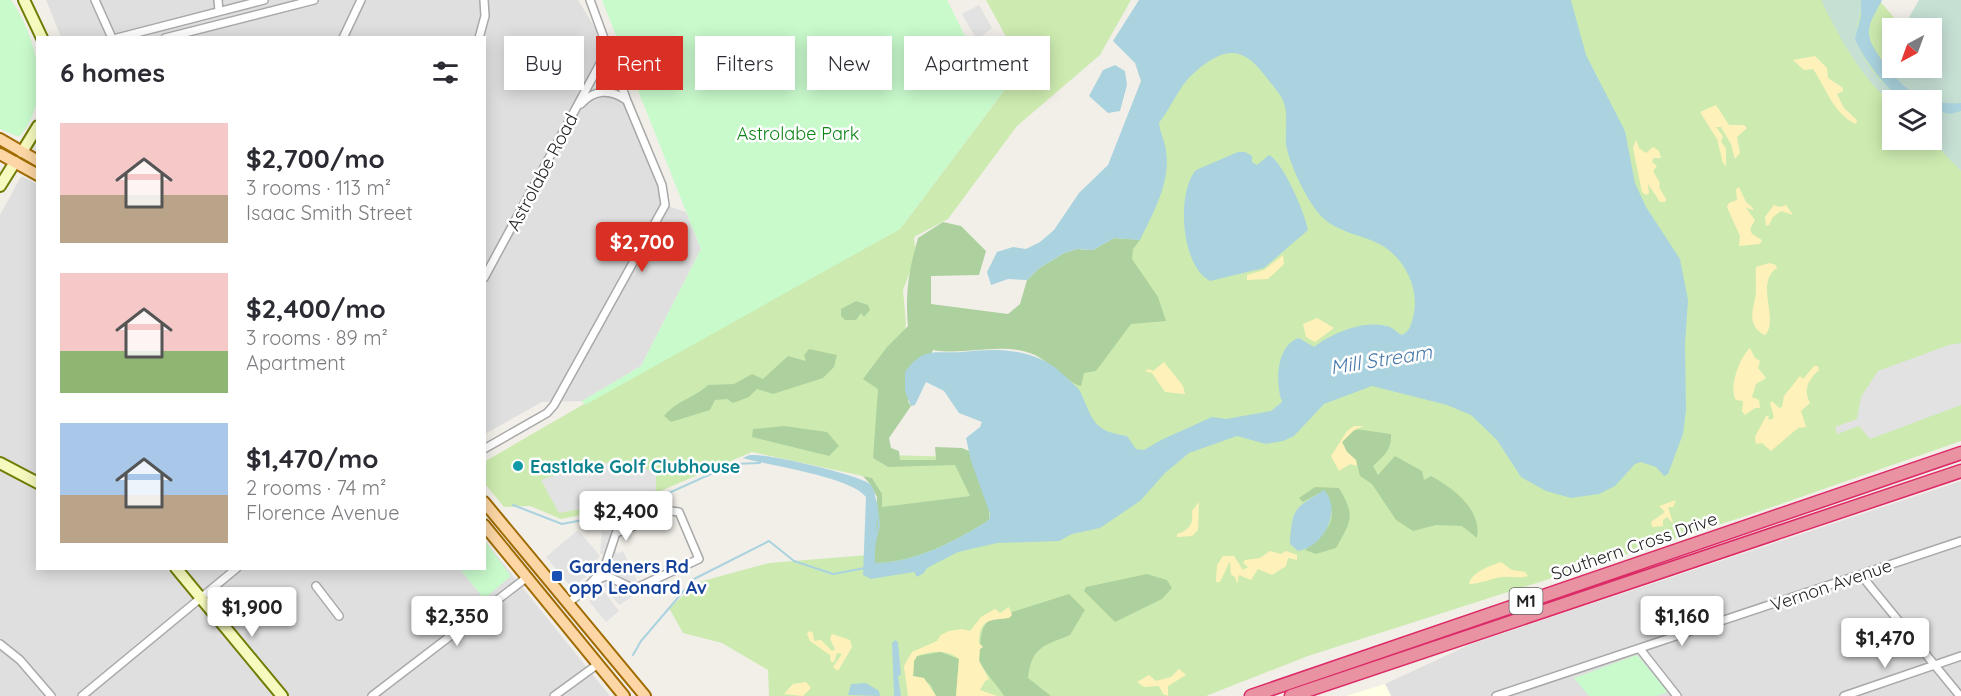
<!DOCTYPE html>
<html lang="en">
<head>
<meta charset="utf-8">
<style>
  :root { --surface:#fff; --page:#f2f2f3; --text:#2b2b33; --muted:#7c7c81; --accent:#d93025 }
  body { margin:0; font-family:Quicksand,sans-serif; background:var(--page); color:var(--text); height:100vh; display:flex; flex-direction:column; font-size:22px; white-space:nowrap }
  * { box-sizing:border-box; margin:0 }
  p { font-size:20px; color:var(--muted) }
  .icon { flex:none; width:33px; height:33px; fill:none; stroke:currentColor; stroke-width:2; stroke-linecap:round; stroke-linejoin:round }
  .map { position:relative; flex:1; overflow:hidden }
  .sheet { position:absolute; left:36px; top:36px; width:450px; height:534px; display:flex; flex-direction:column; background:var(--surface); border-radius:0px; box-shadow:0 3px 15px #0003 }
  .sheet>* { flex:none }
  .guide { position:absolute; left:504px; top:36px; width:570px; height:54px; display:flex; gap:12px }
  .needle { width:39px; rotate:221deg }
  .tools { position:absolute; left:1882px; top:18px; display:grid; gap:12px }
  .tools a { display:grid; place-items:center; width:60px; height:60px; border-radius:0px; background:var(--surface); box-shadow:0 3px 15px #0003; font-size:30px }
  .price { position:absolute; translate:-50% -51px; padding:0 14px; border-radius:6px; background:#fff; color:#222; font-size:20px; line-height:39px; filter:drop-shadow(0 2px 3px #0008) }
  .price::after { content:''; position:absolute; left:50%; top:36px; width:18px; height:14px; margin-left:-9px; background:inherit; clip-path:polygon(0 0,100% 0,50% 100%) }
  .price.on { background:var(--accent); color:#fff }
  ul { padding:0; list-style:none }
  li { display:flex; align-items:center; gap:18px; height:150px; padding:0 24px }
  li span { display:grid; place-items:center; flex:none; width:168px; height:120px; border-radius:0px; color:#555 }
  li>.icon { margin-inline-start:auto }
  span .icon { width:72px; height:72px; fill:#fffc; stroke-width:1 }
  li b { font-size:26px }
  h2 { display:flex; justify-content:space-between; align-items:center; height:72px; padding:0 24px; font-size:26px }
  .chip { padding:0 21px; border-radius:0px; background:var(--surface); box-shadow:0 3px 15px #0003; font-size:21px; line-height:54px }
  .chip.on { background:var(--accent); color:#fff }
  .map>svg:first-child { display:block }
  .residential { fill:#e0dfdf }
  .education { fill:#ffffe5 }
  .grass { fill:#cdebb0; fill-rule:evenodd }
  .forest { fill:#add19e }
  .wetland { fill:#c6e0d4 }
  .sand { fill:#fff1ba }
  .park { fill:#c8facc }
  .parking { fill:#e2e2e2 }
  .water { fill:#aad3df }
  .lines { fill:none; stroke-linecap:round; stroke-linejoin:round }
  .stream { stroke:#aad3df; stroke-width:2 }
  .street-casing { stroke:#a9a9a9; stroke-width:10 }
  .secondary-casing { stroke:#707d05; stroke-width:14 }
  .primary-casing { stroke:#a06b00; stroke-width:14 }
  .highway-casing { stroke:#dc2a67; stroke-width:15 }
  .street { stroke:#fff; stroke-width:7 }
  .secondary { stroke:#f7fabf; stroke-width:10 }
  .primary { stroke:#fcd6a4; stroke-width:10 }
  .highway { stroke:#e892a2; stroke-width:12 }
  .culture-dot { fill:#0f9aa8; stroke:#fff; stroke-width:2 }
  .transit-dot { fill:#1a4fb4; stroke:#fff; stroke-width:2 }
  .labels { text-anchor:middle; dominant-baseline:central; stroke-width:5; stroke-linejoin:round; paint-order:stroke }
  .shield { fill:#fff; stroke:#646464; stroke-width:1.5 }
  .shield-label { font-size:16px; font-weight:bold; fill:#222 }
  .park-label { font-size:18px; fill:#0c8416; stroke:#fff }
  .street-label { font-size:18px; fill:#222; stroke:#fff }
  .culture-label { font-size:18px; font-weight:bold; fill:#0d838f; stroke:#fff; text-anchor:start }
  .transit-label { font-size:18px; font-weight:bold; fill:#164399; stroke:#fff; text-anchor:start }
  .water-label { font-size:20px; font-style:italic; fill:#4a7aab; stroke:#fff }
</style>
</head>
<body>
<div class="map">
<svg width="1961" height="696" viewBox="0 0 1961 696">
  <rect width="100%" height="100%" fill="#f2efe9"/>
  <path class="residential" d="M46 0H578L608 49 662 185 665 205 686 212 701 249 641 366 582 401 542 402 485 434 484 38 61 37Z
    M23 177 38 185V568H484L485 541 610 696H0V215L20 178Z
    M1961 481V696H1391L1385 684 1471 644Z"/>
  <path class="education" d="M1385 684 1391 696H1346Z"/>
  <path class="grass" d="M986 0H1131L1100 55 1017 126 948 219 914 237 916 256 903 290 906 323 886 455 960 457 978 495 882 508 872 478 752 452 625 506 561 519 530 506 504 507 485 484 484 462 622 382 900 229 1012 80 1023 68Z
    M1547 0H1879L1903 28H1893V68H1932L1961 92V441L1749 515 1308 656 1206 696H769L768 670 722 643 683 633 669 608 699 582 769 563 892 553 959 526 1062 399 1116 269 1148 125 1207 47ZM1893 100H1932V140H1893Z"/>
  <path class="forest" d="M943 222 961 226 986 251 979 275 931 276V304L1008 314 1020 304 1027 280 1038 269 1064 253 1077 249 1093 250 1114 238 1140 240 1133 249 1132 259 1158 297 1166 321 1131 324 1096 371 1084 373 1081 386C1071 385 1049 362 1035 355 1004 341 966 356 933 350L908 401 911 406 889 438 891 448 899 451 900 460H936L935 447 962 448 969 451 989 508V520C956 541 914 563 874 563L877 497 870 484 863 476 872 478 882 494V507L970 496 955 465 888 467 873 458 878 389 863 379 887 347 908 326C905 293 909 269 918 238Z
    M856 301 868 305 870 310 864 317 861 313 856 320H845L841 316V309Z
    M809 349 837 355 834 367 823 378 773 394 757 389 749 397 733 403 727 399 715 400 710 410 671 422 664 416C676 401 694 398 708 385L734 384 752 374 763 379 788 356 806 361 804 355Z
    M784 426 827 432 839 446 829 456 752 437 753 429Z
    M1355 429 1391 434C1392 450 1384 456 1373 466L1378 475 1395 456 1422 471 1424 480 1431 476C1453 488 1482 509 1477 538L1462 526 1436 525 1413 531 1396 520 1372 484 1360 476 1356 460 1347 452 1342 442Z
    M1315 487 1339 488C1356 516 1351 521 1336 548L1316 554 1305 550C1326 531 1344 519 1321 492L1303 502 1299 498Z
    M1147 574 1167 580 1172 588 1162 599 1115 622 1084 591 1086 587Z
    M1069 594 1085 610 1070 635C1044 646 1032 646 1028 678L1051 696H1004C997 684 986 675 980 662 978 656 979 653 980 648 981 631 983 615 1004 619L1012 612Z
    M941 652 959 659 956 696H936L930 684 913 676 914 661 917 656Z"/>
  <path class="wetland" d="M1821 0H1861C1863 10 1857 20 1857 31 1855 56 1886 92 1909 100H1893V103C1863 82 1837 33 1821 0Z
    M1919 0H1961V103C1932 105 1905 94 1889 70L1932 68V28H1903Z
    M1932 110 1950 114 1961 111V171L1931 140Z"/>
  <path class="sand" d="M1815 56 1827 68 1828 78 1843 88V91L1837 94 1844 108 1857 120 1856 124C1834 115 1825 86 1813 69L1804 70 1793 60Z
    M1716 105 1729 125H1744L1747 128 1737 137 1740 153 1735 159 1731 144 1721 127H1716L1723 136 1721 142 1726 148V166L1723 163 1717 139 1700 112Z
    M1636 140 1639 148 1646 153 1653 147 1659 151 1661 158H1653L1652 162 1657 166 1653 171 1660 183 1659 187 1666 199 1665 202H1660L1648 184 1649 193 1646 195 1642 192 1633 148Z
    M1739 187 1746 202 1753 208V210L1746 208 1755 220 1750 229 1752 234 1762 240 1760 244 1739 246 1740 236 1727 207 1729 203 1737 200 1736 189Z
    M1774 205 1780 207 1786 205 1793 215 1781 211 1773 217 1769 225 1766 226 1765 217Z
    M1283 255 1284 264 1268 279 1247 280V275L1264 270Z
    M1769 263 1776 265 1777 268C1754 283 1780 320 1765 335 1748 327 1752 312 1755 299 1757 290 1755 277 1756 267Z
    M1317 318 1334 328 1315 342 1306 337 1303 324Z
    M1750 348 1755 358 1760 361 1758 368 1766 378 1756 384 1752 397 1759 400 1760 408H1755L1745 415 1742 411 1743 401 1736 400C1728 388 1740 357 1750 348Z
    M1164 362 1183 386 1185 394 1165 392 1152 373 1145 371 1149 369 1153 371Z
    M1814 366H1818L1819 370C1808 380 1803 389 1810 403L1801 411 1806 427 1798 428 1771 451 1762 443 1756 444 1755 437 1766 416H1769L1768 419 1771 420 1774 417 1770 403 1772 401 1779 408 1782 407 1784 396 1800 376 1803 379Z
    M1354 426H1363L1353 431 1342 442 1347 452 1356 460 1357 466 1350 464 1339 471 1331 456 1347 431Z
    M1676 500 1673 507H1668L1673 523 1667 517 1663 520V526L1652 527 1651 522 1665 512 1659 506Z
    M1199 502 1198 530 1192 536 1177 537V534C1189 530 1194 524 1192 511Z
    M1270 551 1281 554 1286 551 1297 555V560L1288 558 1286 566 1272 575 1258 569 1251 580 1239 575 1237 584 1235 577 1231 575 1230 561 1220 582H1216L1217 565 1223 556H1234L1243 570 1248 567 1243 563 1245 560 1260 558Z
    M1501 562 1512 570 1525 572 1528 576C1518 579 1513 576 1503 577 1491 578 1481 584 1469 584 1472 571 1491 566 1501 562Z
    M1009 607 1012 615 1009 618C990 620 979 619 979 643L983 647 980 649 979 661 989 679 985 681 980 690 997 696H956L959 659C946 649 931 651 917 656L914 661 913 676 924 678 936 696H908L904 666 912 652 937 641 941 635 949 631 961 629 970 631 981 617 995 609 1000 613Z
    M809 631 813 633 814 641 821 640 832 651 835 649 830 639 832 634 850 640 852 647 838 671 833 667 842 654 837 653 834 662H831L830 655 810 641 807 634Z
    M1179 669 1186 675 1168 686V696L1163 694 1159 686 1144 687 1137 682 1149 675 1156 681 1171 677Z
    M806 682 811 688 803 696 784 694 793 684Z"/>
  <path class="park" d="M0 0H11C37 37 53 100 19 137L0 129Z
    M602 0H947L972 50 1012 80 900 229 585 405 582 401 641 366 701 249Z
    M485 541 511 576 484 599 460 569 484 568Z
    M1637 655 1668 692 1656 696H1589L1574 678Z"/>
  <path class="parking" d="M979 5 992 28 977 40 962 14Z
    M1961 343V405L1870 439 1859 426 1837 434 1835 427 1857 419 1861 397 1878 371 1949 345Z
    M590 463H613L656 471V490L631 500 559 513 541 480Z
    M578 530 600 556 594 562 598 567 572 588 546 557Z
    M602 532H609L617 554 623 551 642 591 619 605 603 585 608 581 600 571 606 555 600 554Z
    M603 590 619 611 606 622 589 601Z"/>
  <path class="water" d="M1139 0H1571L1586 55 1625 131 1635 183 1646 207 1680 259 1688 300 1685 344 1686 410 1683 434 1668 474 1664 476 1656 467 1641 462 1635 464 1615 486 1599 494 1571 498 1546 491 1521 477 1497 440 1471 415 1447 405 1372 386 1324 404 1294 436 1283 441 1266 444 1237 436 1189 453 1165 473 1140 501 1100 528 1072 534 1059 541 997 543 958 552 927 568 924 573 917 577 914 572 871 579 863 575 866 497C851 477 771 466 743 458 745 457 748 455 751 455 766 453 864 476 871 485 882 501 874 542 875 563 914 563 956 541 989 520L990 514 971 461 966 438 980 427 982 422 959 413 944 391 926 382 915 405 911 406 905 391V372C924 346 935 354 962 352 1000 348 1036 348 1065 376 1070 381 1078 387 1081 393 1093 420 1093 431 1127 436L1136 449 1144 450 1161 440 1212 417 1226 419 1271 411 1282 402C1275 383 1276 345 1299 338L1314 347C1333 333 1362 320 1386 326 1394 327 1395 332 1402 335 1408 332 1410 328 1412 321 1421 294 1408 262 1383 246 1364 235 1338 233 1322 217 1308 203 1289 164 1286 144 1285 132 1288 115 1284 103 1281 94 1272 85 1266 77 1242 45 1225 47 1195 72 1180 84 1171 108 1159 123 1160 133 1165 141 1166 151 1171 182 1153 213 1140 240L1114 238 1093 250 1077 249 1064 253 1038 269 1027 280 1008 279 991 285 987 272 997 252 1013 247 1026 249 1040 242 1054 230 1079 193 1108 165 1141 81 1135 63 1113 41Z
    M1861 0H1882C1877 11 1868 22 1869 34 1870 44 1876 51 1881 59 1903 90 1921 105 1961 103V111L1950 114 1932 110V100C1924 100 1915 102 1908 100 1889 96 1862 56 1855 39L1861 15Z
    M1115 65 1125 71 1127 85 1120 111 1108 113 1089 96 1103 70Z
    M1238 152H1245L1252 156V162L1257 165 1269 155C1283 162 1305 213 1308 230L1264 268 1210 281C1181 266 1176 193 1196 170Z
    M1324 490C1343 511 1323 547 1298 551L1290 544C1292 506 1295 509 1324 490Z
    M895 640 898 642 901 675 898 676 901 696H894L892 643Z
    M866 683 879 691 880 696 848 695 851 684Z"/>
  <g class="lines">
    <path class="stream" d="M513 505 562 524 629 511 733 464 760 463
      M874 546 879 525 876 502
      M633 655 641 641 694 579 769 541 794 561 833 574 865 568"/>
    <defs>
      <path id="street" d="M95 0 112 38
        M218 0 219 11
        M117 38 264 0
        M165 38 314 0
        M343 38 361 0
        M479 38 485 16 484 0
        M581 104C594 89 611 89 626 100
        M484 278 608 49
        M484 449 547 413 554 405 665 205 662 185 627 101 590 0
        M1861 575 1960 696
        M316 586 339 616
        M568 603 601 578 607 576 634 589 699 559 679 512 671 511 616 533 604 569 589 585
        M0 644 20 660 51 696
        M1640 649 1677 696
        M82 696 237 568
        M372 696 526 578
        M554 696 598 664
        M1496 696 1961 541
        M1844 696 1961 656"/>
      <path id="secondary" d="M24 0 42 38
        M22 152 38 126
        M0 186 15 162
        M0 463 38 483
        M176 568 282 696"/>
      <path id="primary" d="M0 139 38 161
        M0 154 38 175
        M484 502 645 696
        M484 525 624 696"/>
      <path id="highway" d="M1251 696 1961 453
        M1291 696 1961 471"/>
    </defs>
    <use href="#street" class="street-casing"/>
    <use href="#secondary" class="secondary-casing"/>
    <use href="#primary" class="primary-casing"/>
    <use href="#highway" class="highway-casing"/>
    <use href="#street" class="street"/>
    <use href="#secondary" class="secondary"/>
    <use href="#primary" class="primary"/>
    <use href="#highway" class="highway"/>
  </g>
  <circle class="culture-dot" cx="518" cy="466" r="6"/>
  <rect class="transit-dot" x="551" y="570" width="12" height="12" rx="3"/>
  <g class="labels">
    <rect class="shield" x="1509.5" y="588" width="33" height="26" rx="4.5"/>
    <g class="shield-label">
      <text x="1526" y="601">M1</text>
    </g>
    <g class="park-label">
      <text x="798" y="133">Astrolabe Park</text>
    </g>
    <g class="street-label">
      <text transform="translate(542 172) rotate(-62)">Astrolabe Road</text>
      <text transform="translate(1634 546) rotate(-19)">Southern Cross Drive</text>
      <text transform="translate(1831 585) rotate(-19)">Vernon Avenue</text>
    </g>
    <g class="culture-label">
      <text x="530" y="466">Eastlake Golf Clubhouse</text>
    </g>
    <g class="transit-label">
      <text x="569" y="566">Gardeners Rd<tspan x="569" dy="21">opp Leonard Av</tspan></text>
    </g>
    <g class="water-label">
      <text transform="translate(1381 359) rotate(-9)">Mill Stream</text>
    </g>
  </g>
</svg>
<div class="tools">
<a><svg class="needle" viewBox="-14 -14 28 28"><path d="M0-13l5 13h-10z" fill="#e53935"/><path d="M0 13l5-13h-10z" fill="#7c7c81"/></svg></a>
<a><svg class="icon" aria-label="layers" viewBox="0 0 24 24"><path d="M12 4l9 5-9 5-9-5zM3 14l9 5 9-5"/></svg></a>
</div>
<b class="price on" style="left:642px;top:273px">$2,700</b>
<b class="price" style="left:626px;top:542px">$2,400</b>
<b class="price" style="left:252px;top:638px">$1,900</b>
<b class="price" style="left:457px;top:647px">$2,350</b>
<b class="price" style="left:1682px;top:647px">$1,160</b>
<b class="price" style="left:1885px;top:669px">$1,470</b>
<div class="guide">
<a class="chip">Buy</a>
<a class="chip on">Rent</a>
<a class="chip">Filters</a>
<a class="chip">New</a>
<a class="chip">Apartment</a>
</div>
<section class="sheet">
<h2>6 homes<svg class="icon" aria-label="filters" viewBox="0 0 24 24"><path d="M4 7h16M4 17h16"/><circle cx="9" cy="7" r="2"/><circle cx="15" cy="17" r="2"/></svg></h2>
<ul>
<li><span style="background:linear-gradient(#f6c9c9 60%,#b9a48a 0)"><svg class="icon" aria-label="home" viewBox="0 0 24 24"><path d="M3 11l9-7 9 7M6 9v11h12V9"/></svg></span><div><b>$2,700/mo</b><p>3 rooms · 113 m²</p><p>Isaac Smith Street</p></div></li>
<li><span style="background:linear-gradient(#f6c9c9 65%,#8fb573 0)"><svg class="icon" aria-label="home" viewBox="0 0 24 24"><path d="M3 11l9-7 9 7M6 9v11h12V9"/></svg></span><div><b>$2,400/mo</b><p>3 rooms · 89 m²</p><p>Apartment</p></div></li>
<li><span style="background:linear-gradient(#a9c7e8 60%,#b9a48a 0)"><svg class="icon" aria-label="home" viewBox="0 0 24 24"><path d="M3 11l9-7 9 7M6 9v11h12V9"/></svg></span><div><b>$1,470/mo</b><p>2 rooms · 74 m²</p><p>Florence Avenue</p></div></li>
</ul>
</section>
</div>
</body>
</html>
